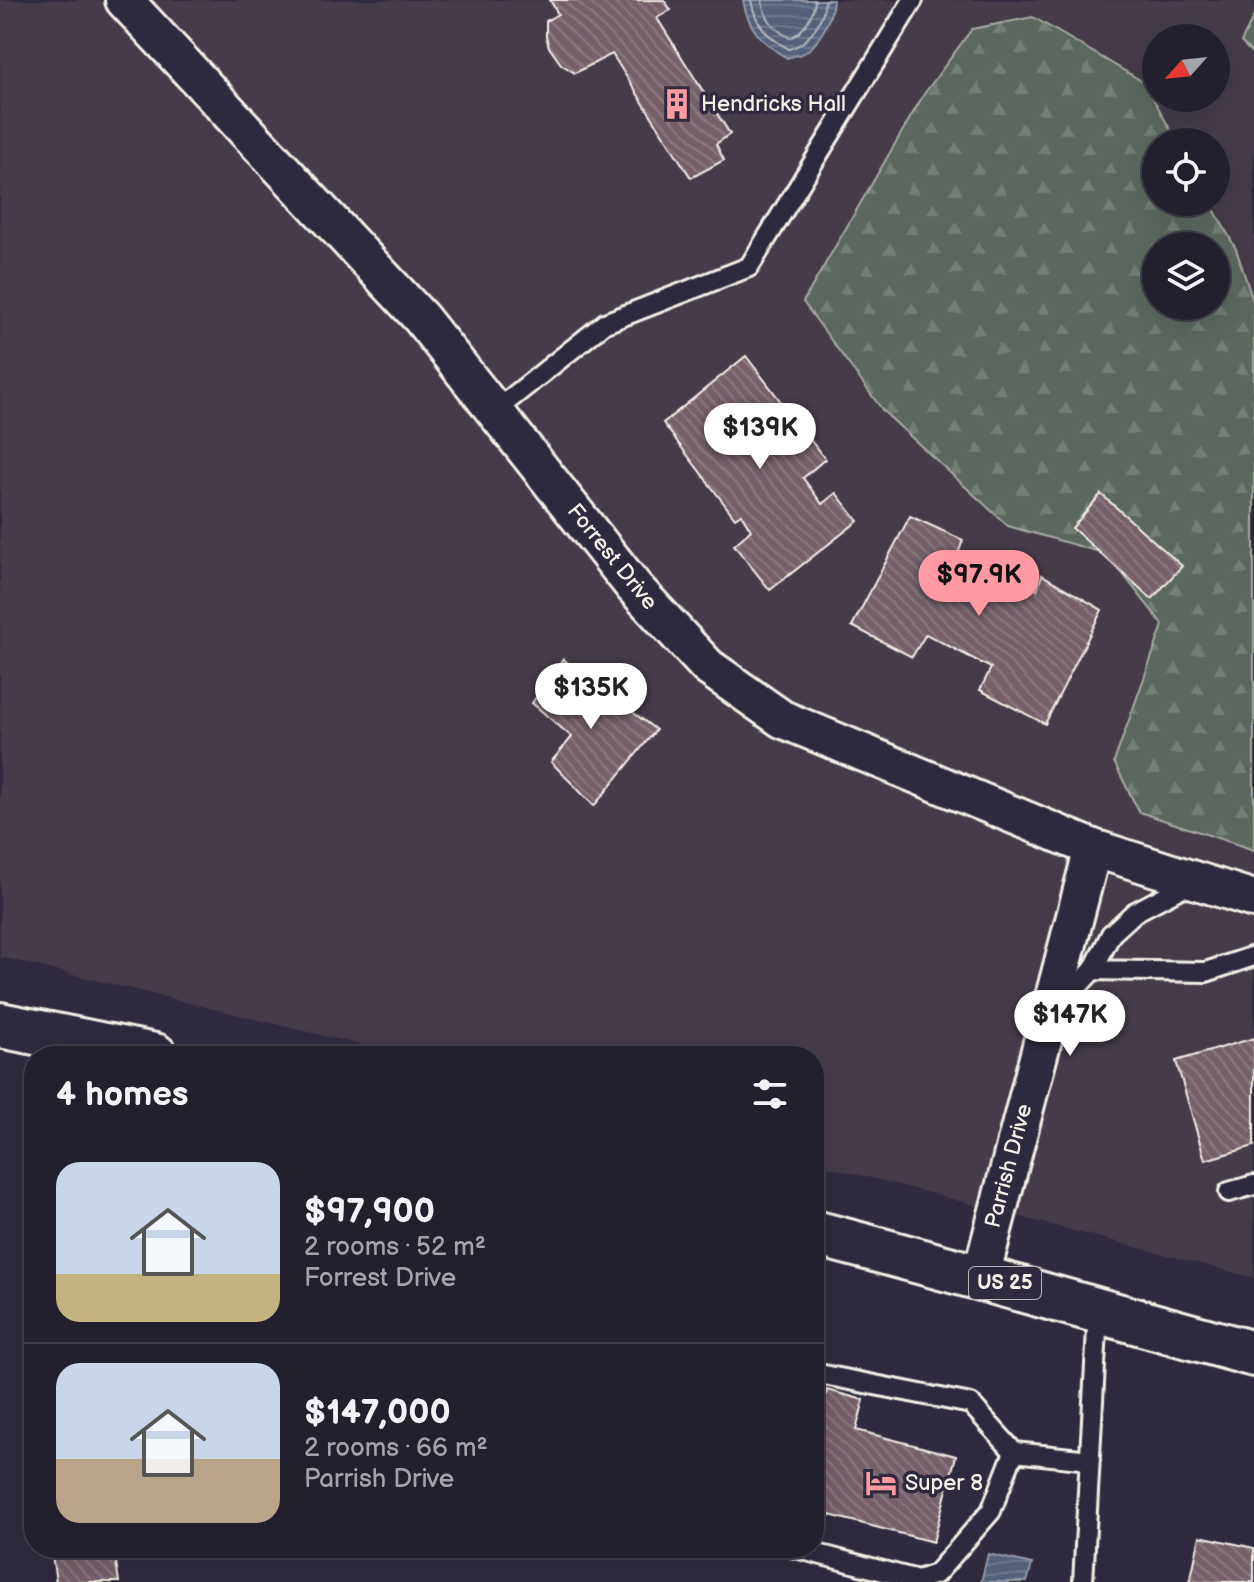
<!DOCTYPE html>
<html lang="en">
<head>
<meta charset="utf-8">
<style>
  :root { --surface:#23202e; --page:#2b2836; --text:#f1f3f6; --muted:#a3a3aa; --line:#403e4a; --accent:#ff9aa2 }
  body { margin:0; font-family:"Balsamiq Sans",sans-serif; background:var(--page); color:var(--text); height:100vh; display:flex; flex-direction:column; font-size:30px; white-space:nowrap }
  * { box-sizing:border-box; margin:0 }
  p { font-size:26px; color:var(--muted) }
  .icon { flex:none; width:44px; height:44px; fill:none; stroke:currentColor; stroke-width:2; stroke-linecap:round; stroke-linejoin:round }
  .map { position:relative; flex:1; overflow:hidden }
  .side { position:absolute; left:24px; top:1046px; width:800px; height:512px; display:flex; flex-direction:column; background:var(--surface); border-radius:32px; box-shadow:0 8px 32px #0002,0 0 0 2px var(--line) }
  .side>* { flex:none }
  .needle { width:52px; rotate:243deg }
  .controls { position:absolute; left:1142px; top:24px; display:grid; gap:16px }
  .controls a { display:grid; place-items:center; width:88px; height:88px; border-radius:50%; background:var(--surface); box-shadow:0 8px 32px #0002,0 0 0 2px var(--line); font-size:40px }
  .price { position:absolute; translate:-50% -68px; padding:0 18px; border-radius:28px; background:#fff; color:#222; font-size:26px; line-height:52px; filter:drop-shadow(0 2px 4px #0008) }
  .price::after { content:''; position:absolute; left:50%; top:48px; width:24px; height:18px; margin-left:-12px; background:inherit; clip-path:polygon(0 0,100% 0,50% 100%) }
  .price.active { background:var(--accent); color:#111 }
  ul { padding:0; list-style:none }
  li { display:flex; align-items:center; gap:24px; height:200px; padding:0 32px }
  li+li { border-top:2px solid var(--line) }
  li span { display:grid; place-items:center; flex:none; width:224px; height:160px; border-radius:24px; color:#555 }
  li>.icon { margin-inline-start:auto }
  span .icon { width:96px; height:96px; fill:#fffc; stroke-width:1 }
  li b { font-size:34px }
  h2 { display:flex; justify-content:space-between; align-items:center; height:96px; padding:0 32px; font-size:34px }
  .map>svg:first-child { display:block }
  .built { fill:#443a4a; fill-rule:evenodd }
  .forest { fill:url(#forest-firs); stroke:#a8aca3; stroke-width:2; fill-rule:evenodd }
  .water { fill:url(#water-rules); stroke:#949ba7; stroke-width:2 }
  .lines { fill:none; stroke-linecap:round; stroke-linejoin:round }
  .shore { stroke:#b4b7bd; stroke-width:2 }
  .building { fill:url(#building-back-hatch); stroke:#f4f1e8; stroke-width:2 }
  .lane-casing { stroke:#f4f1e8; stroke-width:24 }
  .street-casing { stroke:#f4f1e8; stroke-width:42 }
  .primary-casing { stroke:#f4f1e8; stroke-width:50 }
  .lane { stroke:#2f2a3d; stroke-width:18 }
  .street { stroke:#2f2a3d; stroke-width:36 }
  .primary { stroke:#2f2a3d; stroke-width:44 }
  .labels { text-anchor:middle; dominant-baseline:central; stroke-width:7; stroke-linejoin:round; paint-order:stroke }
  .shield { fill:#2f2a3d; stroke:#b9b5b5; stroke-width:2 }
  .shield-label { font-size:20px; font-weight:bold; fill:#f4f1e8 }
  .poi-label { font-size:22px; fill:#f4f1e8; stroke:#2f2a3d; text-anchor:start }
  .street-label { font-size:22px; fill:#f4f1e8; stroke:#2f2a3d }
</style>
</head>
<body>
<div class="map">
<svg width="1254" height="1582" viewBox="0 0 1254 1582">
  <defs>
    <pattern id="forest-firs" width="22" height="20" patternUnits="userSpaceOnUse" patternTransform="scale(2)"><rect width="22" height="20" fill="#5b685e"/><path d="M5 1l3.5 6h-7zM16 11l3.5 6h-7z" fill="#737e75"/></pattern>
    <pattern id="water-rules" width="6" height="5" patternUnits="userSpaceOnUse" patternTransform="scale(2)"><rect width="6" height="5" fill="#54617c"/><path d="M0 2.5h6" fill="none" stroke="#6d788f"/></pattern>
    <pattern id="building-back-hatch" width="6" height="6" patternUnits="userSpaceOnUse" patternTransform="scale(2)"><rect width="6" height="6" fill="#75616a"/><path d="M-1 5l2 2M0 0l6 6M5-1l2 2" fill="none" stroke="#89787f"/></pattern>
  </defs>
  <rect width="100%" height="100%" fill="#2f2a3d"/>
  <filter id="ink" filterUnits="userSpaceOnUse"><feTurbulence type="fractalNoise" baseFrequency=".0125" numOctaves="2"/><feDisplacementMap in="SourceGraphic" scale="16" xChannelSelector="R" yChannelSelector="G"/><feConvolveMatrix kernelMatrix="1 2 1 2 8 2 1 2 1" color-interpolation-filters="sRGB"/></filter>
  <g filter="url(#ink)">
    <path class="built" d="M0 0H1254V1278L814 1163V1056H406L0 957ZM1156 38H1216V98H1156ZM1156 142H1216V202H1156ZM1156 246H1216V306H1156Z"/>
    <path class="forest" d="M1254 16V55L1241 42Z
      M1033 17 1145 83 1177 142H1156V202H1210L1236 249 1254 304V850L1139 812 1114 762 1163 625 1107 554 1008 526 884 412 803 302 924 94 972 29ZM1156 246H1216V306H1156Z"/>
    <path class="water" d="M743 0H833C832 17 821 41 806 52 801 55 793 56 787 58 763 44 748 29 743 0Z
      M988 1554 1032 1564 1027 1582H981Z"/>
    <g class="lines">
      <path class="shore" d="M751 0C755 24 768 38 789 49 809 44 824 20 825 0
        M762 0C764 18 775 30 790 38 804 32 814 14 815 0"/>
    </g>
    <path class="building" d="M550 0H664L671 10 657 18 730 134 716 144 724 160 691 178 612 54 575 73 561 64 549 47 546 36V21L558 14Z
      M746 356 825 459 803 478 822 504 836 493 858 521 770 590 734 545 751 530 741 514 735 518 663 423Z
      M1101 494 1182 566 1152 599 1072 528Z
      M910 516 963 540 958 554 1037 590 1042 575 1102 610 1045 724 980 690 991 668 926 634 912 657 852 626Z
      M563 659 656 730 594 806 551 762 572 737 532 703Z
      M1254 1038V1146L1205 1160 1176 1061Z
      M827 1390 864 1400 856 1430 956 1456 933 1542 814 1511V1422L819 1423Z
      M1200 1536 1254 1548V1582H1190Z
      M51 1548H114L119 1582H56Z"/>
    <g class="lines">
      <defs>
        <path id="lane" d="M495 411 605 323 749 267 913 0
          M1093 970 1111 934 1135 912 1192 882
          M1058 1007 1093 970 1206 972 1254 956
          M1229 1192 1254 1185
          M814 1373 971 1404 1014 1452 1090 1460
          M795 1548 918 1580 936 1574 991 1511 1014 1452
          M1083 1582 1098 1311"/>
        <path id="street" d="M124 0 421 318 634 587 708 667 782 719 1093 848 1254 899
          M981 1276 1093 848"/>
        <path id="primary" d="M0 1025 155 1056
          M814 1233C961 1271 1107 1314 1254 1354"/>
      </defs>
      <use href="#lane" class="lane-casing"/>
      <use href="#street" class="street-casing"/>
      <use href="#primary" class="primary-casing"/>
      <use href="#lane" class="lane"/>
      <use href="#street" class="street"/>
      <use href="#primary" class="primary"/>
    </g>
  </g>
  <defs>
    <symbol id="building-bare" viewBox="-9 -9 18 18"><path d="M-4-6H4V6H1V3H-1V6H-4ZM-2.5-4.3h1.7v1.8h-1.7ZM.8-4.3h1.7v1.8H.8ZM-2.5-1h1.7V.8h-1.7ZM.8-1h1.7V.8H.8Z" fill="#ff9aa2" stroke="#2f2a3d" stroke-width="2.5" paint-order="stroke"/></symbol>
    <symbol id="hotel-bare" viewBox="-9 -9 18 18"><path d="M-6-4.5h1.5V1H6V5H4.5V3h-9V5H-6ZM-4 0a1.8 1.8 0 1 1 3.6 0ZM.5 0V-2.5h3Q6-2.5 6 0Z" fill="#ff9aa2" stroke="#2f2a3d" stroke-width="2.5" paint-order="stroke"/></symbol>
  </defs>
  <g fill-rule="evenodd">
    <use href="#building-bare" x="655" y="82" width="44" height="44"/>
    <use href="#hotel-bare" x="859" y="1461" width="44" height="44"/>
  </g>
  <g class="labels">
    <rect class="shield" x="969" y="1267" width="72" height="32" rx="6"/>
    <g class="shield-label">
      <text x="1005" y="1283">US 25</text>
    </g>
    <g class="poi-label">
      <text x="701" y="104">Hendricks Hall</text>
      <text x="905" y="1483">Super 8</text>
    </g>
    <g class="street-label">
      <text transform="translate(612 557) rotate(51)">Forrest Drive</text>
      <text transform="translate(1009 1166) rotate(-75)">Parrish Drive</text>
    </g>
  </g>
</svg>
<div class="controls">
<a><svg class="needle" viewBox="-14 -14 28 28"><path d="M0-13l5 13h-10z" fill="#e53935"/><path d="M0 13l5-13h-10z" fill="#a3a3aa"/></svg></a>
<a><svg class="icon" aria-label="locate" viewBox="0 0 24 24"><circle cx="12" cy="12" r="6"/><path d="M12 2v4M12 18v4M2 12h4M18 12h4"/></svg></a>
<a><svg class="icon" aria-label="layers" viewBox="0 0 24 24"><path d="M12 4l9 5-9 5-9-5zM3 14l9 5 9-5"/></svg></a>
</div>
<b class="price" style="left:760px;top:471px">$139K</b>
<b class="price active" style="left:979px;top:618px">$97.9K</b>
<b class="price" style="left:591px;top:731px">$135K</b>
<b class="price" style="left:1070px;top:1058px">$147K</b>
<section class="side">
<h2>4 homes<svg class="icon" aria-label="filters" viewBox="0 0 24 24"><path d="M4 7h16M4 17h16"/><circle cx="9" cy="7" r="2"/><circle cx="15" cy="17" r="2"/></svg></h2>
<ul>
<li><span style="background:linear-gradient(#c9d6e8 70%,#c2b280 0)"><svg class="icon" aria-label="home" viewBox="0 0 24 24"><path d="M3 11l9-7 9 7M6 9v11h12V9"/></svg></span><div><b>$97,900</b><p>2 rooms · 52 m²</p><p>Forrest Drive</p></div></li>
<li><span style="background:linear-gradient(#c9d6e8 60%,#b9a48a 0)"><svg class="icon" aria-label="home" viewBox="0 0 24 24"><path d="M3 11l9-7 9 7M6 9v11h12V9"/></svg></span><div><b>$147,000</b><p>2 rooms · 66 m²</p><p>Parrish Drive</p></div></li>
</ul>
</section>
</div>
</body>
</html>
